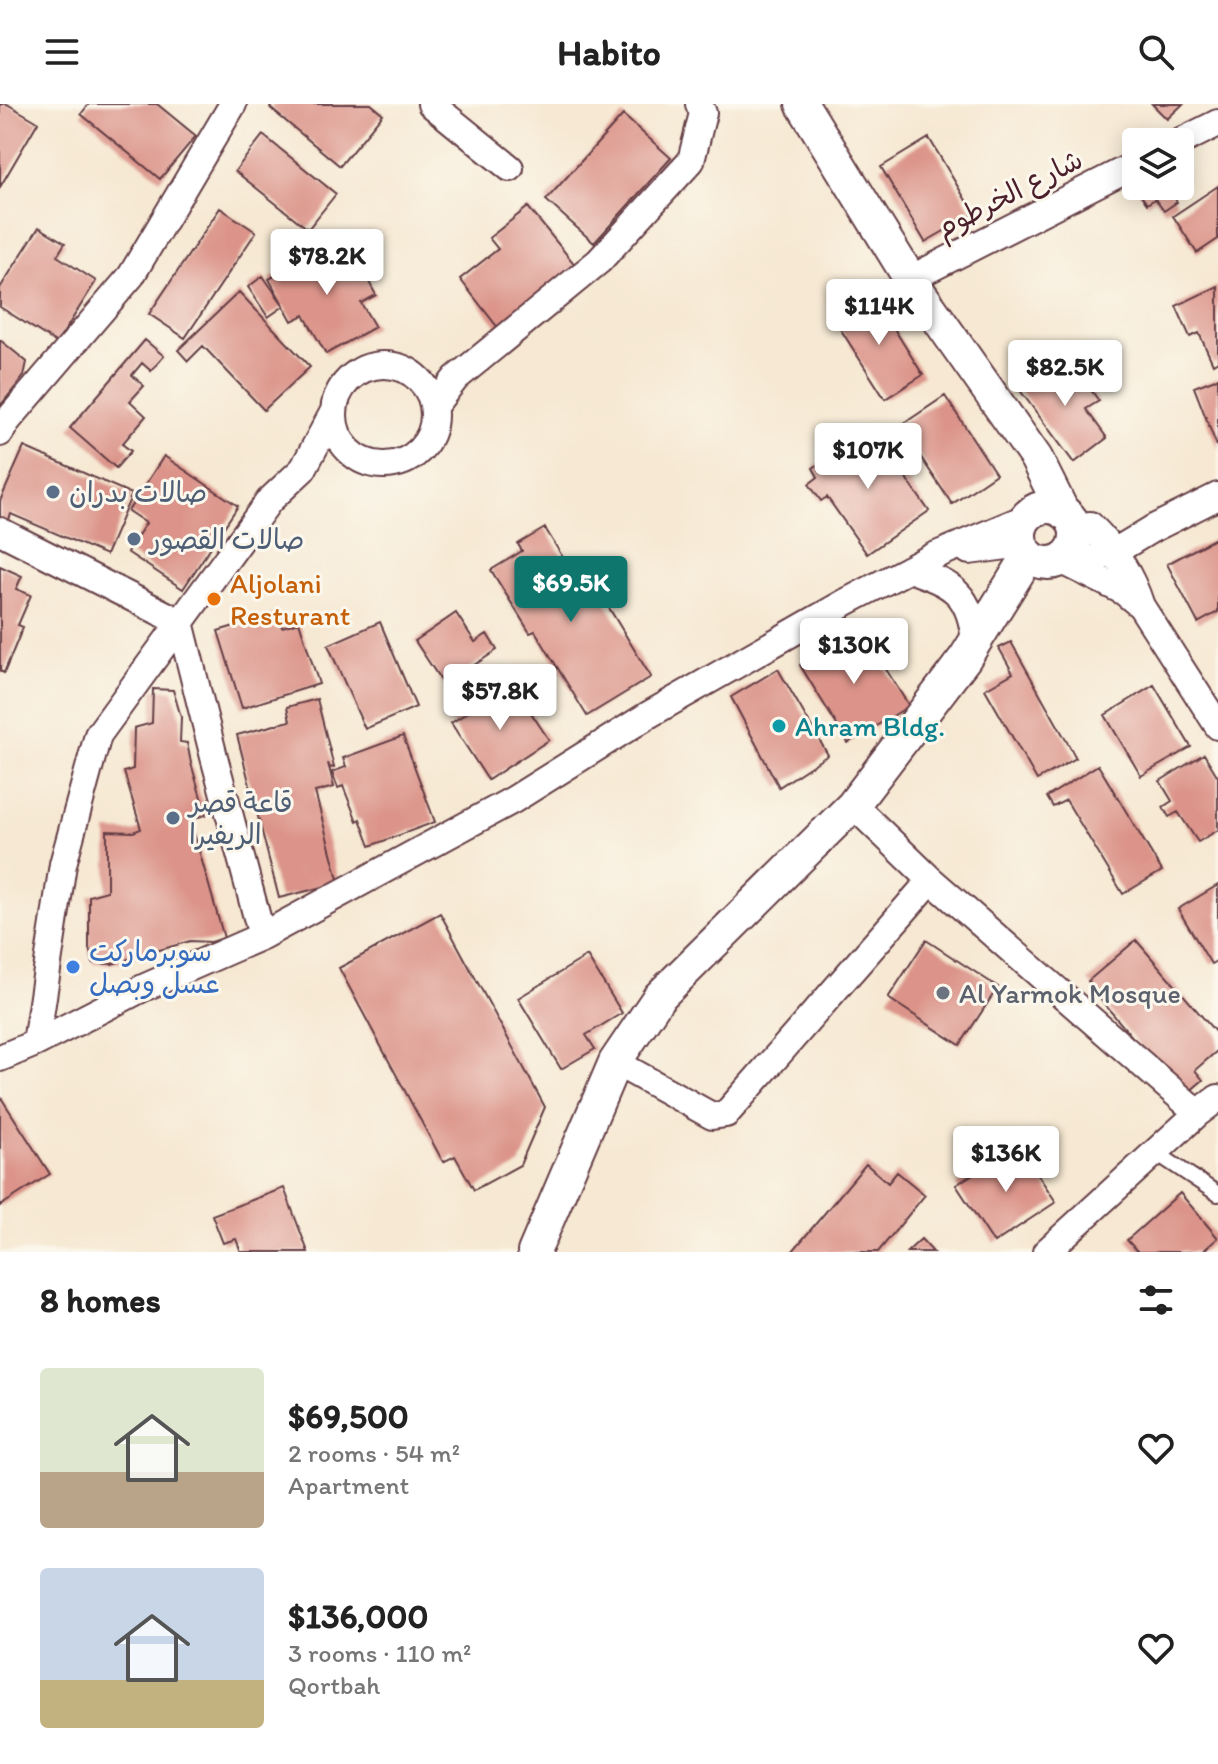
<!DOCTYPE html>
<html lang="en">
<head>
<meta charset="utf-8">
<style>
  :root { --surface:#fff; --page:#f6f6f6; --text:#222; --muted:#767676; --accent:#0f766e }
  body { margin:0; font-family:Itim,"Playpen Sans Arabic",sans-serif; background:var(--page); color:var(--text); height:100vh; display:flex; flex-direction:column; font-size:30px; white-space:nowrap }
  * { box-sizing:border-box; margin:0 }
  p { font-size:26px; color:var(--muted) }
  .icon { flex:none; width:44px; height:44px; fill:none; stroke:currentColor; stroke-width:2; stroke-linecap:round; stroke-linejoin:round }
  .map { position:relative; height:1148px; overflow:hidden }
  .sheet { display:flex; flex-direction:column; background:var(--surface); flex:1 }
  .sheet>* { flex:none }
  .fabs { position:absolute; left:1122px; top:24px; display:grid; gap:16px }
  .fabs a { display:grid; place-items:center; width:72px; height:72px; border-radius:8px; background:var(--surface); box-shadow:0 4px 20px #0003; font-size:40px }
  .price { position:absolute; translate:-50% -68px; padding:0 18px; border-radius:8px; background:#fff; color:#222; font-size:26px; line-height:52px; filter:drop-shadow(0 2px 4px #0008) }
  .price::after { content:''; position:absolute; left:50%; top:48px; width:24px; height:18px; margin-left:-12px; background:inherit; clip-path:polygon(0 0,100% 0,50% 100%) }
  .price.on { background:var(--accent); color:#fff }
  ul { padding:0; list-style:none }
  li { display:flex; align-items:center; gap:24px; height:200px; padding:0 40px }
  li span { display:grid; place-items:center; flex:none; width:224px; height:160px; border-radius:8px; color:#555 }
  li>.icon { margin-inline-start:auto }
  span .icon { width:96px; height:96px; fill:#fffc; stroke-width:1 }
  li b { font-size:34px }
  h2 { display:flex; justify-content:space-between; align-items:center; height:96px; padding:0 40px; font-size:34px }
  header { display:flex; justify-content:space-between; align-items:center; height:104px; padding:0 40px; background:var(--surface); font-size:36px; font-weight:700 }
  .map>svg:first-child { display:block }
  .building { fill:#dc948a }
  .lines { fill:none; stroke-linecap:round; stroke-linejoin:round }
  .service-casing { stroke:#643d44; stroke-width:18 }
  .minor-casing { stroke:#643d44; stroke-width:30 }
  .tertiary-casing { stroke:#643d44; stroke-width:36 }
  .service { stroke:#fff; stroke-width:14 }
  .minor { stroke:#fff; stroke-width:26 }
  .tertiary { stroke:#fff; stroke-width:32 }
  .service-dot { fill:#5c6f8a; stroke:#fbf7ec; stroke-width:3 }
  .food-dot { fill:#e8710a; stroke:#fbf7ec; stroke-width:3 }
  .culture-dot { fill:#0f9aa8; stroke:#fbf7ec; stroke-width:3 }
  .shop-dot { fill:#3f7fe0; stroke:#fbf7ec; stroke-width:3 }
  .worship-dot { fill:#6b7280; stroke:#fbf7ec; stroke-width:3 }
  .labels { text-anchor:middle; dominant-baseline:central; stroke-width:6; stroke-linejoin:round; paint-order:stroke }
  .street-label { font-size:28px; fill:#4a1f2b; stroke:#fbf7ec }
  .service-label { font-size:28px; fill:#4e5e75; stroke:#fbf7ec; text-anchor:start }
  .food-label { font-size:28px; fill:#c56008; stroke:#fbf7ec; text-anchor:start }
  .culture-label { font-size:28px; fill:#0d838f; stroke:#fbf7ec; text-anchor:start }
  .shop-label { font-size:28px; fill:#366cbe; stroke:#fbf7ec; text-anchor:start }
  .worship-label { font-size:28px; fill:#5b616d; stroke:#fbf7ec; text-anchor:start }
</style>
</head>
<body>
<header><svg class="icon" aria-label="menu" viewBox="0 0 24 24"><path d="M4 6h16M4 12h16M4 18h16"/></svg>Habito<svg class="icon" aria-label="search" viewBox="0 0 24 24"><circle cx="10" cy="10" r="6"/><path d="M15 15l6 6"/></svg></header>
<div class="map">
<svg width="1218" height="1148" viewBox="0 0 1218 1148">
  <rect width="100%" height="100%" fill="#fbf7ec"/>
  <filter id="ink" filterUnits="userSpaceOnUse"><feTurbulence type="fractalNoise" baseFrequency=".0125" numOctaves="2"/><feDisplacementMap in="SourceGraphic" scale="16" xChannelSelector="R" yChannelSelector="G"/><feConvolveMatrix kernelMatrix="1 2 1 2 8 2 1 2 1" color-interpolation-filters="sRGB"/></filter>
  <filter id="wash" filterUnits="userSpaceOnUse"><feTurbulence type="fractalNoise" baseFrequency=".006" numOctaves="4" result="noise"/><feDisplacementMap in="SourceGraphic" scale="32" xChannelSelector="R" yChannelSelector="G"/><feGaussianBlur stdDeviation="1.8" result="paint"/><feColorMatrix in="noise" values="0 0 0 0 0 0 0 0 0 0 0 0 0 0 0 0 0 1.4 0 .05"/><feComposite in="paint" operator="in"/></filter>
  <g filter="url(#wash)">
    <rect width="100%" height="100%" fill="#f6e8d2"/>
    <g id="blocks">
      <path class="building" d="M0 0H7L38 18 0 83Z
        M89 0H157L196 32 160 75 81 10Z
        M273 0H371L383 10 340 62 270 4Z
        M1152 0H1183L1167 15Z
        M623 11 671 54 594 139 546 96Z
        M263 31 336 90 308 125 235 67Z
        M929 34 974 110 925 138 881 63Z
        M1136 74V82H1166L1177 98 1164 107 1155 95 1147 100 1131 77Z
        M1218 82V135L1197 149 1173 112Z
        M528 103 576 162 499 225 460 175 498 145 489 134Z
        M220 104 256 128 185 234 149 210Z
        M39 123 65 139 57 152 96 177 57 239 0 203V184Z
        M333 140 343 158 355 152 376 191 361 199 375 223 326 250 304 211 292 217 269 175Z
        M263 172 284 202 268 213 248 183Z
        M1218 182V257L1213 260 1199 229 1190 233 1176 202Z
        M239 188 310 263 264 306 203 242 188 257 178 246Z
        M873 191 923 271 885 295 834 215Z
        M0 236 27 258 24 272 0 302Z
        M145 236 164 252 151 267 142 259 132 271 144 282 130 297 146 312 122 340 131 347 116 364 70 324Z
        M1065 251 1099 297 1086 305 1107 334 1074 359 1019 285Z
        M1218 274V345L1194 283Z
        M945 292 996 370 952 400 900 322Z
        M871 324 929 407 867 450 827 393 821 397 809 380 818 373 813 364Z
        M24 343 132 390 106 451 11 410 7 421 0 418V397Z
        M164 352 238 402 183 485 127 448 146 419 128 407Z
        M545 424 587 493 598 486 651 573 587 612 535 527 530 529 491 466 522 447 518 440Z
        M1218 433V508L1198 519 1167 460Z
        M0 462 22 472 16 485 31 491 18 521 23 523 4 569 0 567Z
        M278 509 282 523 299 518 319 580 242 604 218 527Z
        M456 509 475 538 487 530 497 546 444 581 415 537Z
        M380 518 416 603 365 625 328 541Z
        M860 524 909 602 848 639 800 561Z
        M1011 538 1076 654 1037 676 985 585 1013 569 999 544Z
        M778 565 828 651 779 683 731 593Z
        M512 580 549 636 488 676 451 619Z
        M1154 581 1191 643 1141 672 1105 611Z
        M153 585 173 586 181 613 180 638 187 639 191 659 206 711 190 715 224 834 211 838 190 837 112 860 93 859 89 844V792L107 787V727L133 728 141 725 124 668 133 665 134 624 152 619Z
        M317 595 334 663 330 664 328 659 334 683 315 688 339 779 279 794 237 631 290 617 287 603Z
        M403 632 435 718 370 742 360 715 357 717 343 682 338 684 332 668 346 663 343 654Z
        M1204 650 1218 673V726L1198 738 1178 708 1169 713 1163 703 1172 697 1160 677Z
        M1098 661 1162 767 1123 790 1066 696 1053 703 1047 693Z
        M1218 781V856L1211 860 1178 805Z
        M440 809 545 1003 520 1061 474 1086 455 1052 443 1058 339 864Z
        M926 836 998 883 960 941 888 894Z
        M1136 836 1218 931V946L1195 966 1203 976 1183 993 1095 889 1097 887 1088 877Z
        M587 852 622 909 586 931 595 945 561 965 518 894Z
        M0 992 50 1070 0 1102Z
        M1018 1041 1056 1098 994 1139 956 1081Z
        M866 1060 888 1079 897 1068 925 1091 878 1148H792Z
        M284 1084 308 1148H241L236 1135 223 1139 212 1111Z
        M1180 1089 1218 1134 1202 1148H1138L1127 1136Z
        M921 1135 933 1148H907Z"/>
    </g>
  </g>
  <g filter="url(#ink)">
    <use href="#blocks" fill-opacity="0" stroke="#643d44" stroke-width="2"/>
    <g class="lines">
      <defs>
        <path id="service" d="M1155 1048 1218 1090"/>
        <path id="minor" d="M431 0 510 64
          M1180 38 1218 19
          M910 175 1136 60
          M334 311a50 50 0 1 1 100 0a50 50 0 1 1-100 0Z
          M434 302 456 274 599 157 691 57 703 9 699 0
          M0 329 8 316 131 172 233 0
          M1090 421C1114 444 1131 471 1141 502L1218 622
          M0 427 180 518 214 653 262 832
          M969 447 1022 440
          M1060 456 1092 455 1114 448 1152 425 1218 392
          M1065 458 1123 487 1141 502
          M909 465C953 480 971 489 975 539
          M853 701 931 776 1198 1009 1218 994
          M36 939 63 760 98 631 269 397 303 365 334 307
          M0 954 36 939 143 884 262 832 513 696 650 610 846 498 934 452 1025 414
          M615 958 712 1012 726 1010 931 776
          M1046 1148 1198 1009"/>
        <path id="tertiary" d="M802 0 910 175 1036 354 1063 408
          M1020 431a28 28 0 1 1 56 0a28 28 0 1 1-56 0Z
          M534 1148 615 958 659 893 853 701 965 554 1029 451"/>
      </defs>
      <use href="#service" class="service-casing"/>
      <use href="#minor" class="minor-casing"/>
      <use href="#tertiary" class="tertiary-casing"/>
      <use href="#service" class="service"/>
      <use href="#minor" class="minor"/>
      <use href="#tertiary" class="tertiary"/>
    </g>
  </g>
  <g class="service-dot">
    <circle cx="53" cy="388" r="8"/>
    <circle cx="134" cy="435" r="8"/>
    <circle cx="173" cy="714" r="8"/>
  </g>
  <circle class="food-dot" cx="214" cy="495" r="8"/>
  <circle class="culture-dot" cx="779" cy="622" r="8"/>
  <circle class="shop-dot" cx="73" cy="863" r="8"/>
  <circle class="worship-dot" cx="943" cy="889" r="8"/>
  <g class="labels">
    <g class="street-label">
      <text transform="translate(1009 89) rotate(-27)">شارع الخرطوم</text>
    </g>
    <g class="service-label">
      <text x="69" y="388">صالات بدران</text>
      <text x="150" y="435">صالات القصور</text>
      <text x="189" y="698">قاعة قصر<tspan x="189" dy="32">الريفيرا</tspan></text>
    </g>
    <g class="food-label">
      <text x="230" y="479">Aljolani<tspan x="230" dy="32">Resturant</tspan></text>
    </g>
    <g class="culture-label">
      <text x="795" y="622">Ahram Bldg.</text>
    </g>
    <g class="shop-label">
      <text x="89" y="847">سوبرماركت<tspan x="89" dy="32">عسل وبصل</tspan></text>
    </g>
    <g class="worship-label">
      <text x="959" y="889">Al Yarmok Mosque</text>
    </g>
  </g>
</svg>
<div class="fabs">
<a><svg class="icon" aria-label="layers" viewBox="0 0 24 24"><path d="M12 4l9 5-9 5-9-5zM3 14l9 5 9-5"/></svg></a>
</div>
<b class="price" style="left:327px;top:193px">$78.2K</b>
<b class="price" style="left:879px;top:243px">$114K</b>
<b class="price" style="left:1065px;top:304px">$82.5K</b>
<b class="price" style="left:868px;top:387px">$107K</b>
<b class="price on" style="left:571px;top:520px">$69.5K</b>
<b class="price" style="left:854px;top:582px">$130K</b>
<b class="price" style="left:500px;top:628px">$57.8K</b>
<b class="price" style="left:1006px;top:1090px">$136K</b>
</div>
<section class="sheet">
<h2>8 homes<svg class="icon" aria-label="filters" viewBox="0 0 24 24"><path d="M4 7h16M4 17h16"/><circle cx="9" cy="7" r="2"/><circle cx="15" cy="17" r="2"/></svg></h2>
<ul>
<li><span style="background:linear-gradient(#dfe7d0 65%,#b9a48a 0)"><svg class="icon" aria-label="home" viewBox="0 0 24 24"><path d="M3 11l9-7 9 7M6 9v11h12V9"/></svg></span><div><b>$69,500</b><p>2 rooms · 54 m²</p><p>Apartment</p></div><svg class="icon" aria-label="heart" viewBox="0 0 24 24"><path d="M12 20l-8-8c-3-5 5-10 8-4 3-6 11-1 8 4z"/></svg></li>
<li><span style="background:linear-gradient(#c9d6e8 70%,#c2b280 0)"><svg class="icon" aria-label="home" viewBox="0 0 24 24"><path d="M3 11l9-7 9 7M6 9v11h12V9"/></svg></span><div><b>$136,000</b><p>3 rooms · 110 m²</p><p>Qortbah</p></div><svg class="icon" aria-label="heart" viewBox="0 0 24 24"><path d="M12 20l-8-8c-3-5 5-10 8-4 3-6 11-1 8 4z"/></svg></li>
</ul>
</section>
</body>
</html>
